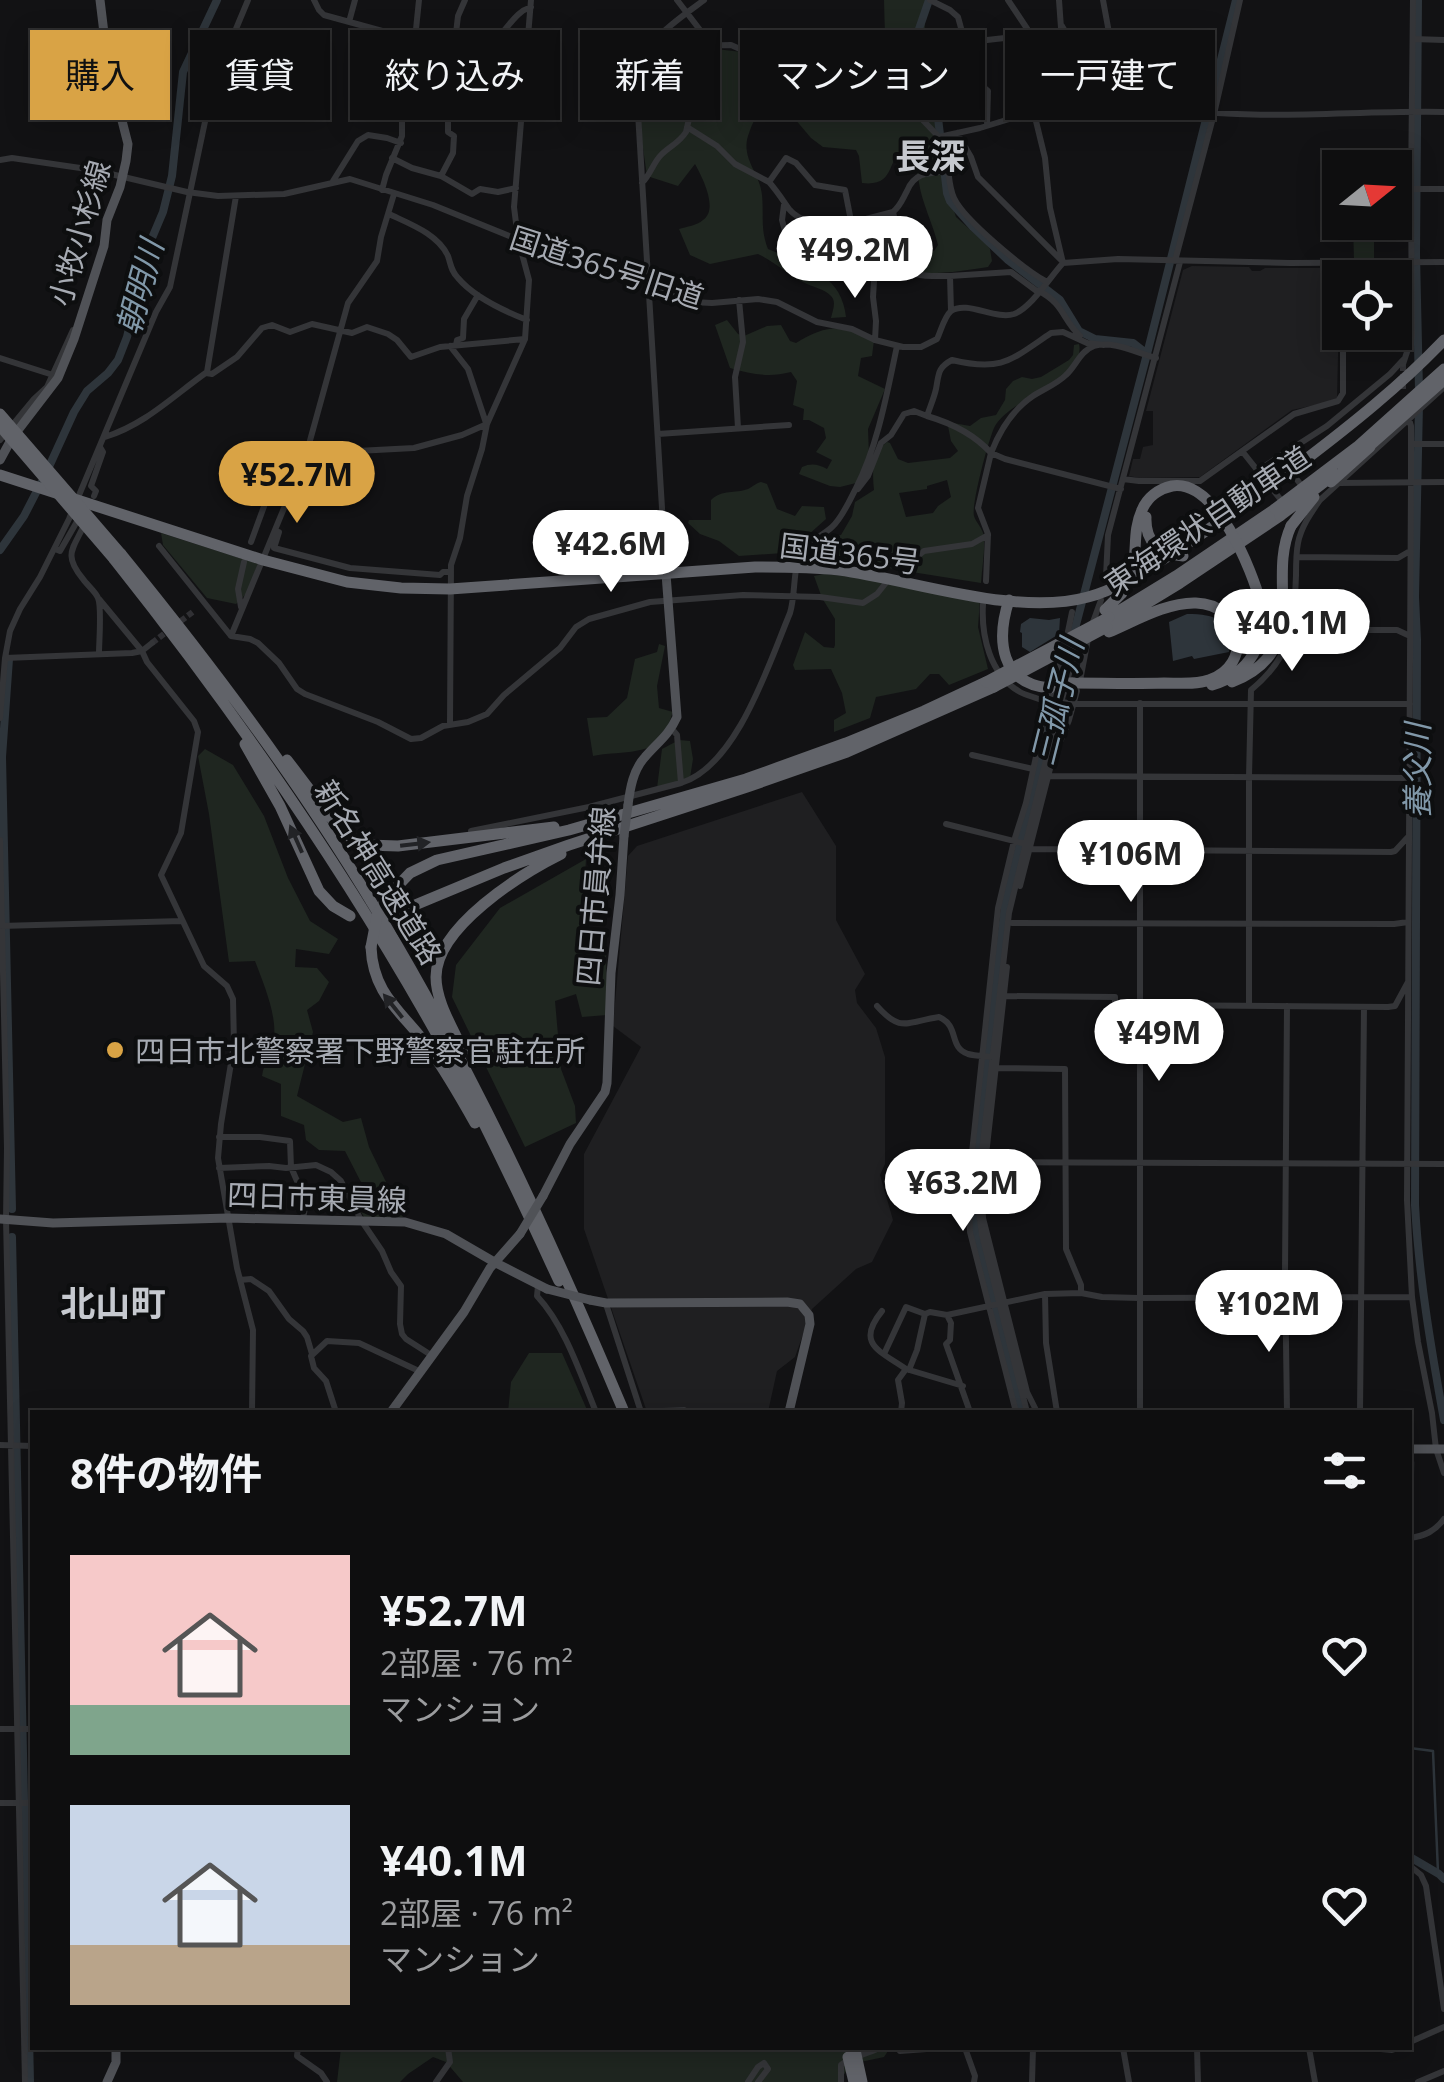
<!DOCTYPE html>
<html lang="ja">
<head>
<meta charset="utf-8">
<style>
  :root { --surface:#0e0e0f; --page:#1c1c1d; --text:#f1f3f6; --muted:#9b9c9e; --line:#2e2e2f; --accent:#d9a345 }
  body { margin:0; font-family:"Open Sans","Noto Sans JP",sans-serif; background:var(--page); color:var(--text); height:100vh; display:flex; flex-direction:column; font-size:38px; white-space:nowrap }
  * { box-sizing:border-box; margin:0 }
  p { font-size:32px; color:var(--muted) }
  .icon { flex:none; width:55px; height:55px; fill:none; stroke:currentColor; stroke-width:2; stroke-linecap:round; stroke-linejoin:round }
  .map { position:relative; flex:1; overflow:hidden }
  .details { position:absolute; left:30px; top:1410px; width:1382px; height:640px; display:flex; flex-direction:column; background:var(--surface); border-radius:0px; box-shadow:0 5px 25px #0003,0 0 0 2px var(--line) }
  .details>* { flex:none }
  .top-card { position:absolute; left:30px; top:30px; width:1385px; height:90px; display:flex; gap:20px }
  .needle { width:65px; rotate:72deg }
  .tools { position:absolute; left:1322px; top:150px; display:grid; gap:20px }
  .tools a { display:grid; place-items:center; width:90px; height:90px; border-radius:0px; background:var(--surface); box-shadow:0 5px 25px #0003,0 0 0 2px var(--line); font-size:50px }
  .price { position:absolute; translate:-50% -85px; padding:0 22px; border-radius:35px; background:#fff; color:#222; font-size:32px; line-height:65px; filter:drop-shadow(0 2px 5px #0008) }
  .price::after { content:''; position:absolute; left:50%; top:60px; width:30px; height:22px; margin-left:-15px; background:inherit; clip-path:polygon(0 0,100% 0,50% 100%) }
  .price.current { background:var(--accent); color:#111 }
  ul { padding:0; list-style:none }
  li { display:flex; align-items:center; gap:30px; height:250px; padding:0 40px }
  li span { display:grid; place-items:center; flex:none; width:280px; height:200px; border-radius:0px; color:#555 }
  li>.icon { margin-inline-start:auto }
  span .icon { width:120px; height:120px; fill:#fffc; stroke-width:1 }
  li b { font-size:42px }
  h2 { display:flex; justify-content:space-between; align-items:center; height:120px; padding:0 40px; font-size:42px }
  .tag { padding:0 35px; border-radius:0px; background:var(--surface); box-shadow:0 5px 25px #0003,0 0 0 2px var(--line); font-size:35px; line-height:90px }
  .tag.current { background:var(--accent); color:#111 }
  .map>svg:first-child { display:block }
  .built { fill:#1f1f21 }
  .green { fill:#1f2620; fill-rule:evenodd }
  .water { fill:#2e353b }
  .lines { fill:none; stroke-linecap:round; stroke-linejoin:round }
  .stream { stroke:#2e353b; stroke-width:2.5 }
  .river { stroke:#2e353b; stroke-width:8 }
  .minor-tunnel { stroke:#303034; stroke-width:6; stroke-dasharray:6 3; stroke-linecap:butt }
  .minor { stroke:#343538; stroke-width:6 }
  .major { stroke:#505257; stroke-width:9 }
  .highway { stroke:#616369; stroke-width:11 }
  .major-bridge { stroke:#505257; stroke-width:9 }
  .highway-bridge { stroke:#616369; stroke-width:11 }
  .oneway { fill:#222326 }
  .poi-dot { fill:#d9a345; stroke:#0d0e0f; stroke-width:4 }
  .labels { text-anchor:middle; dominant-baseline:central; stroke-width:8; stroke-linejoin:round; paint-order:stroke }
  .street-label { font-size:30px; fill:#a6aab2; stroke:#0d0e0f }
  .poi-label { font-size:30px; fill:#a6aab2; stroke:#0d0e0f; text-anchor:start }
  .water-label { font-size:32px; font-style:italic; fill:#8198a9; stroke:#0d0e0f }
  .quarter-label { font-size:35px; font-weight:bold; fill:#c6c9cf; stroke:#0d0e0f }
</style>
</head>
<body>
<div class="map">
<svg width="1444" height="2082" viewBox="0 0 1444 2082">
  <rect width="100%" height="100%" fill="#121214"/>
  <path class="built" d="M1192 266 1249 267 1252 271H1260L1265 268H1336L1340 272 1337 398 1334 401 1292 410 1200 477 1139 478 1129 476 1133 459H1140L1143 447 1153 445V411H1146L1183 270Z
    M802 792 836 846V920L865 974 855 990 857 1003 876 1028 885 1057V1164L880 1175 893 1220 872 1262 856 1269 812 1309 795 1357 777 1371 768 1412H647L584 1229V1154L641 1047 613 1026 628 856 637 846Z"/>
  <path class="green" d="M884 0H931L925 23 924 60 931 84 933 113 944 157 943 177 956 217 986 244 990 249 992 261 988 267C957 271 909 282 883 260L899 255 934 251 938 245C933 224 922 203 919 183 916 169 917 157 906 147 885 159 897 187 862 183L859 156 856 150 823 147 811 138 789 112C778 109 769 110 759 116 752 121 751 128 748 136 741 159 760 173 762 195 764 216 760 228 768 249 803 264 842 274 846 317L831 318C833 309 837 301 830 295 825 290 814 287 807 284 789 276 775 262 758 254L710 264 690 255 679 229C686 227 698 225 703 220 719 209 702 177 695 164L678 186 647 176C645 157 633 100 646 86 651 80 660 77 667 73L673 53 685 48 698 47 742 52 765 64 876 96 879 90V64L885 37Z
    M1374 224V260H1354L1353 225Z
    M727 320 738 334 744 336 767 326 781 325 790 341 796 343C826 325 843 323 874 340L872 356 861 358 858 376 885 389 868 429 869 456 856 483 840 487 830 486 799 474 802 467C811 463 818 464 827 469L832 460 816 452 826 438 824 428 809 420H803L804 409 793 405 797 381 791 372C768 378 752 374 730 368L715 325Z
    M1079 344C1087 378 1011 398 995 426 989 437 971 505 974 516 976 523 983 528 984 537 985 551 982 568 981 583L893 569 861 560 817 557 813 550 831 536 841 535 852 516 855 502 874 490C872 472 872 453 887 442L890 443 898 459 908 463 950 458 958 451 951 441 948 426 953 423 970 426 981 418 996 415 1005 400 1006 389 1013 381 1022 377 1032 379 1041 377 1069 360 1073 355 1074 345ZM947 480 951 497 938 506 933 513 906 517 899 493 927 489V486Z
    M761 482 767 484 777 509 795 516 802 506 824 507 826 519 808 535 798 552 739 556 719 541 700 534 688 523 689 520H711V500C723 489 734 494 748 489 752 487 756 483 761 482Z
    M161 533 258 564 247 593 236 604 207 598 163 545Z
    M824 574 882 580 980 600 978 627 988 669 949 685 939 674H930L916 689 876 697 870 718 834 732V720L846 713 842 693 831 669 795 670 793 665 805 632 824 647 834 648 835 645V619L822 598 814 576Z
    M659 644 665 646 657 686 659 708 673 712C670 719 668 729 664 736 651 756 614 751 593 756L587 718 607 717 627 698 635 659 657 652Z
    M679 740 690 741 693 759 690 778 657 788 662 749Z
    M205 749 233 765 264 816 288 878 310 921 338 939 329 954 296 949 295 967 317 968 329 982 319 1001 307 1010 313 1032 297 1096 343 1122 361 1118 369 1147 403 1217H364L353 1198 365 1190 345 1151 319 1150 306 1140 304 1125 281 1116V1084L262 1076C264 1063 270 1055 273 1044 279 1019 264 985 255 961L229 962 209 814 198 756Z
    M586 859 581 945 606 949 607 1015 582 1017 576 994 555 1001 561 1069 575 1106 576 1123 525 1147 452 997 456 965 500 908Z
    M529 1353H562L588 1412H508L511 1382Z
    M341 2048H890L884 2057 851 2064 839 2082H463L446 2062 433 2057 408 2074 400 2082H337Z"/>
  <path class="water" d="M1187 614C1217 614 1229 620 1229 652L1194 659 1192 656 1173 661 1169 622Z
    M1030 618 1049 620 1060 618 1059 634 1030 652 1022 647V633L1020 632 1021 624Z"/>
  <g class="lines">
    <path class="stream" d="M1410 1626 1413 1462
      M1410 1748 1433 1751 1438 1873"/>
    <path class="river" d="M929 0 919 29V39L935 93 947 193 950 201 973 227 1008 260 1060 300 1079 331 1095 339 1133 343 1147 354
      M1418 0 1416 254 1419 390
      M1419 404 1415 597 1417 640 1415 1205C1419 1278 1431 1348 1444 1420
      M47 471 74 412 87 391 108 373 118 360 127 337 137 295 141 264 163 212 172 176 183 72 217 0
      M0 550 24 516 41 483
      M9 659 2 757 12 1209
      M12 1237 30 2082
      M1022 1412 973 1218V1182L1005 905 1039 766 1147 354 1236 0
      M1410 1857 1439 1874 1444 1879"/>
    <path class="minor-tunnel" d="M1403 389V364
      M152 643 194 611"/>
    <path class="minor" d="M314 0 319 10 324 15 415 40 453 48
      M465 0 458 16 450 84C467 104 496 105 522 107
      M677 0 710 43
      M930 0 950 10 958 17 961 28V47L963 58 980 84 988 91 987 125
      M1008 0 1028 30 1041 68 1048 69
      M1059 0 1061 28 1034 113 1045 158 1050 208 1063 263
      M1103 0 1110 38 1130 62 1138 81 1149 97
      M349 22 355 0
      M1062 26 1083 62
      M1009 38 1012 47 1011 65 1019 68 1020 79
      M1413 39 1444 40
      M961 40H987L1031 35
      M649 47 731 45 740 49 754 65C789 62 820 87 854 92 868 93 881 90 895 91L939 137 980 128 1016 117 1055 111 1078 104 1099 102
      M1050 64C1070 64 1092 60 1112 66 1138 74 1134 102 1173 108 1262 122 1354 110 1444 112
      M453 85C470 69 483 51 500 35 511 24 516 12 531 7
      M457 92 448 110V132L454 136 453 153 441 176 472 194 480 189 498 192 516 188
      M687 127 717 146 735 164 769 182
      M957 133 971 157 978 177 1062 261
      M947 136C947 151 948 185 954 198 964 220 1025 270 1047 282
      M392 158 412 168 441 176
      M0 160 12 158 94 170 187 192 218 196 284 194 350 179 433 205 524 242 585 254 692 302 712 303 758 299 777 302 817 322 852 329 875 340 903 347H921L937 339C941 331 944 317 951 311 967 300 995 320 1014 314 1031 308 1050 277 1063 263L1118 259 1290 263 1444 262
      M333 181 358 141 368 135 387 138 401 143
      M642 183C651 174 653 163 661 155 670 146 679 143 686 132L706 44
      M1411 189H1444
      M382 190 386 175 402 136V121L411 78 419 0
      M784 205 782 220 788 242 811 246C817 265 835 269 853 272 877 255 891 268 916 274 927 277 939 276 950 276L951 311
      M893 212C901 205 902 200 907 191 915 171 931 173 950 171
      M389 214C410 224 438 234 448 256 451 265 451 271 458 278 474 297 504 311 527 320
      M852 226 866 219 893 212 901 248 883 258 882 263
      M850 231C835 234 798 221 789 209 782 199 777 191 769 182L786 158 796 163 815 185 845 190 852 226 850 231 855 245 856 260 877 262
      M1175 261 1214 114 1240 0
      M950 276 1011 272 1038 292
      M1344 278V263
      M1039 291C1064 304 1062 319 1080 336
      M875 340 876 321 873 297 875 265
      M456 345 457 340 463 338 464 319 478 295
      M450 346 468 369 486 423
      M0 358 53 375
      M1403 364 1412 337 1411 189 1413 0
      M206 373 212 374 237 357 262 328 272 325 290 332 312 324 352 333 367 327 388 334 397 340 411 357 440 347 525 339
      M1407 413 1411 426V482L1407 1200 1412 1297 1418 1342 1432 1413 1436 1449 1444 1473
      M927 416C951 423 974 434 991 453 1000 430 1012 410 1033 396 1044 389 1057 384 1066 375 1076 366 1080 351 1094 346 1113 340 1137 353 1156 358
      M738 428 735 377 743 342 739 300
      M658 434 789 425
      M105 437C146 424 173 396 207 372L236 196
      M0 440 34 399 47 387 73 330
      M1411 444H1444
      M1242 451 1285 505
      M306 455 327 457 357 451 414 448 462 435 487 424
      M1283 457 1281 459 1305 490
      M1257 471 1327 426 1390 374 1403 360
      M1123 479 1139 481H1200L1294 414 1338 401 1343 393V332
      M1339 483 1444 482
      M858 489 868 476 881 443 891 435 904 414 914 411 927 416C930 407 934 398 936 389 939 374 937 368 952 360 1002 372 1011 360 1051 333L1063 332 1087 343 1104 345
      M94 496 96 491 91 486 103 452 100 447
      M85 523C74 548 62 554 83 579 87 585 96 592 98 598 102 607 99 642 99 653
      M279 532 274 548 350 568 440 575 443 572H450
      M251 542 270 490 296 479
      M159 546 231 636 250 639 258 643 279 663 297 689 305 694 378 722 411 739 421 738 443 726 468 722 487 714 504 695 560 648 576 627 589 619 650 602 743 595 820 597 863 603 877 594 885 584
      M55 549 60 551 79 518
      M1297 557 1398 558 1410 551
      M903 568 924 551 972 544 988 535
      M666 574 636 80C642 41 675 22 704 0
      M1106 577 1108 535 1180 262
      M986 581 988 534 978 508 991 453 1005 459 1121 489
      M99 599 142 651 147 662 194 721 198 732 181 833 161 875 204 966 227 986 233 999 234 1045 221 1124 218 1158 237 1268 253 1330 252 1412
      M983 604C981 636 990 675 1020 692 1027 696 1036 697 1043 701L1040 718 1066 725
      M241 607 238 589 244 562
      M1093 622 1101 600
      M1292 630H1397L1410 636
      M231 636 306 455 348 303 377 261 381 237 394 194
      M1066 641 1072 612
      M5 658 132 653 142 651 152 643
      M1080 681 1088 639
      M1043 701 1050 702 1063 653
      M1062 702 1074 704H1410
      M0 718 5 658 10 631 20 609 40 577 69 519 156 312 170 287 213 84 248 0
      M450 723 451 565 460 538 467 496 482 449 487 424 525 339 529 280 518 239 514 207 531 0
      M672 729 677 735 681 783
      M972 755 1033 769
      M1048 776 1408 778
      M946 824 1026 844
      M471 831 589 807 681 783C737 766 769 663 790 613 796 594 792 569 802 552 809 541 822 536 832 527 842 518 850 500 856 488 878 445 887 393 897 346
      M0 840 7 1148 6 1219 25 2082
      M1026 849 1391 852 1395 851 1407 838
      M1020 886 1052 761 1069 720 1077 691
      M1012 923 1394 924 1408 922
      M0 926 182 921
      M1007 967 982 1191 983 1218 1027 1392 1037 1412
      M1004 996 1115 997V1004L1141 1005 1388 1007 1395 1006 1408 982
      M877 1006C901 1033 906 1022 939 1017 960 1026 948 1047 968 1054 975 1056 985 1056 993 1057
      M1249 1006V777L1251 690C1293 655 1294 627 1296 575 1296 565 1296 553 1298 543 1301 527 1311 513 1320 500L1443 388
      M993 1068 1065 1069 1066 1249 1081 1285V1293
      M219 1137H260L290 1141 291 1167 306 1202 303 1219
      M982 1162 1444 1164
      M219 1168 269 1166 286 1168 316 1165 331 1172 341 1181 361 1220 382 1251 391 1272 401 1286 400 1324 402 1334 406 1339 431 1355
      M240 1280 251 1279 269 1291 289 1319 303 1331 307 1337 312 1354
      M538 1286 537 1296C565 1326 580 1373 596 1412
      M1045 1294 1046 1343 1057 1412
      M606 1304 641 1412
      M882 1311C855 1344 880 1351 906 1369
      M884 1354 906 1307 925 1314 930 1312 947 1315
      M909 1370 917 1350 925 1314
      M336 1412 326 1381 314 1368 311 1356 327 1341 359 1343 421 1372
      M641 1412 684 1410V1412
      M901 1412 902 1403 898 1380 906 1369 963 1386
      M970 1412 946 1344 950 1340 951 1323 947 1315 1045 1294 1081 1293 1102 1297 1139 1298 1412 1297
      M1016 1412 970 1232 968 1190 998 908 1014 841 1026 803 1042 729 1040 719
      M1027 1412 982 1235 977 1196 1009 913 1052 735 1077 645
      M1140 1412V703
      M1287 1412 1285 1274 1287 1006
      M1360 1412 1364 1007
      M0 1445 32 1446
      M1410 1538C1425 1536 1435 1531 1444 1519
      M0 1729H32
      M0 1803H32
      M1410 1866 1421 1875 1426 1886 1444 2009
      M1410 2042 1444 2027
      M298 2048 297 2056 321 2073 327 2082
      M965 2048 975 2076 974 2082
      M1123 2048 1129 2082
      M1197 2048 1198 2082
      M1309 2048 1315 2082
      M1370 2048 1392 2050 1398 2048
      M900 2051 940 2048
      M436 2082 450 2062 448 2048
      M748 2082 758 2067 764 2063 768 2069 758 2082
      M841 2082V2065C852 2055 867 2055 879 2048
      M1032 2082 1033 2048
      M1418 2082 1444 2071"/>
    <path class="major" d="M0 460 12 438 58 378 74 339 104 246 107 220 120 187 126 161 128 144 108 66 100 0
      M628 805C630 789 633 770 645 757 657 743 669 735 677 717L666 574
      M543 1196 570 1144 605 1092 607 1083 611 973 620 895 624 836
      M0 1219 53 1223 228 1218 405 1222 446 1234 496 1263 547 1289
      M590 1300 606 1303 787 1302 800 1304 809 1315 810 1324 789 1412
      M391 1412 464 1312 490 1268 520 1234
      M1410 1449H1444
      M107 2082 116 2062V2048"/>
    <path class="highway" d="M1301 463C1351 425 1400 386 1444 340
      M0 475 263 560 347 582 401 588 450 589 755 567C783 567 811 567 839 570 914 580 1016 617 1088 597 1118 589 1144 571 1170 555 1208 530 1246 504 1283 476
      M121 554C191 640 259 728 320 821 443 1006 538 1208 624 1412
      M114 559C242 720 358 889 456 1069 493 1138 526 1210 559 1281
      M1009 600C996 640 1000 684 1050 688
      M1105 610 1122 593
      M1109 617 1176 576 1275 509
      M1111 625 1180 583 1280 516
      M1232 682C1314 649 1265 583 1291 526
      M1072 683C1102 683 1133 684 1164 683 1178 683 1196 685 1209 680 1254 665 1243 604 1196 603 1167 602 1135 621 1109 632
      M1212 685C1249 674 1268 642 1261 604
      M245 744 280 806 319 891 333 906 350 916
      M287 760 335 823 350 837 367 845 398 846 554 827
      M386 898 410 873 437 860 569 830 746 779 846 743 924 711 986 682
      M391 915 504 868 569 845 747 787 847 752 994 687
      M371 947C373 996 403 1012 429 1048 446 1072 461 1098 475 1123
      M463 1051C453 1028 436 1002 436 977 436 927 521 874 561 854"/>
    <path class="major-bridge" d="M624 836 628 805
      M520 1234 543 1196
      M547 1289 590 1300"/>
    <path class="highway-bridge" d="M0 414 121 554
      M0 426 114 559
      M1365 450 1444 380
      M1283 476 1301 463
      M1331 482 1370 447
      M1275 509 1357 447 1444 369
      M1280 516 1335 474
      M1146 517C1145 541 1159 555 1183 556
      M1291 526 1314 497
      M1122 593C1143 561 1129 539 1142 510 1147 498 1158 489 1172 486 1216 479 1252 570 1261 604
      M986 682 1109 617
      M1050 683H1072
      M994 687 1107 627
      M371 947 377 916 386 898
      M855 2050 862 2082
      M848 2057 854 2082"/>
  </g>
  <defs><path id="oneway-solid" d="M-6-.8H1V-3.2L6.5 0L1 3.2V.8H-6Z" transform="scale(2.5)"/></defs>
  <g class="oneway">
    <use href="#oneway-solid" transform="translate(296 839) rotate(-114)"/>
    <use href="#oneway-solid" transform="translate(415 844) rotate(-7)"/>
    <use href="#oneway-solid" transform="translate(393 1006) rotate(-129)"/>
  </g>
  <circle class="poi-dot" cx="115" cy="1050" r="10"/>
  <g class="labels">
    <g class="street-label">
      <text transform="translate(79 233) rotate(-74)">小牧小杉線</text>
      <text transform="translate(607 267) rotate(18)">国道365号旧道</text>
      <text transform="translate(1207 520) rotate(-34)">東海環状自動車道</text>
      <text transform="translate(850 553) rotate(7)">国道365号</text>
      <text transform="translate(379 872) rotate(58)">新名神高速道路</text>
      <text transform="translate(595 896) rotate(-85)">四日市員弁線</text>
      <text transform="translate(317 1197) rotate(2)">四日市東員線</text>
    </g>
    <g class="poi-label">
      <text x="135" y="1050">四日市北警察署下野警察官駐在所</text>
    </g>
    <g class="water-label">
      <text transform="translate(139 287) rotate(-75)">朝明川</text>
      <text transform="translate(1056 702) rotate(-76)">三孤子川</text>
      <text transform="translate(1416 771) rotate(-90)">養父川</text>
    </g>
    <g class="quarter-label">
      <text x="930" y="155">長深</text>
      <text x="113" y="1302">北山町</text>
    </g>
  </g>
</svg>
<div class="tools">
<a><svg class="needle" viewBox="-14 -14 28 28"><path d="M0-13l5 13h-10z" fill="#e53935"/><path d="M0 13l5-13h-10z" fill="#9b9c9e"/></svg></a>
<a><svg class="icon" aria-label="locate" viewBox="0 0 24 24"><circle cx="12" cy="12" r="6"/><path d="M12 2v4M12 18v4M2 12h4M18 12h4"/></svg></a>
</div>
<b class="price" style="left:855px;top:301px">¥49.2M</b>
<b class="price current" style="left:297px;top:526px">¥52.7M</b>
<b class="price" style="left:611px;top:595px">¥42.6M</b>
<b class="price" style="left:1292px;top:674px">¥40.1M</b>
<b class="price" style="left:1131px;top:905px">¥106M</b>
<b class="price" style="left:1159px;top:1084px">¥49M</b>
<b class="price" style="left:963px;top:1234px">¥63.2M</b>
<b class="price" style="left:1269px;top:1355px">¥102M</b>
<div class="top-card">
<a class="tag current">購入</a>
<a class="tag">賃貸</a>
<a class="tag">絞り込み</a>
<a class="tag">新着</a>
<a class="tag">マンション</a>
<a class="tag">一戸建て</a>
</div>
<section class="details">
<h2>8件の物件<svg class="icon" aria-label="filters" viewBox="0 0 24 24"><path d="M4 7h16M4 17h16"/><circle cx="9" cy="7" r="2"/><circle cx="15" cy="17" r="2"/></svg></h2>
<ul>
<li><span style="background:linear-gradient(#f6c9c9 75%,#7fa58c 0)"><svg class="icon" aria-label="home" viewBox="0 0 24 24"><path d="M3 11l9-7 9 7M6 9v11h12V9"/></svg></span><div><b>¥52.7M</b><p>2部屋 · 76 m²</p><p>マンション</p></div><svg class="icon" aria-label="heart" viewBox="0 0 24 24"><path d="M12 20l-8-8c-3-5 5-10 8-4 3-6 11-1 8 4z"/></svg></li>
<li><span style="background:linear-gradient(#c9d6e8 70%,#b9a48a 0)"><svg class="icon" aria-label="home" viewBox="0 0 24 24"><path d="M3 11l9-7 9 7M6 9v11h12V9"/></svg></span><div><b>¥40.1M</b><p>2部屋 · 76 m²</p><p>マンション</p></div><svg class="icon" aria-label="heart" viewBox="0 0 24 24"><path d="M12 20l-8-8c-3-5 5-10 8-4 3-6 11-1 8 4z"/></svg></li>
</ul>
</section>
</div>
</body>
</html>
